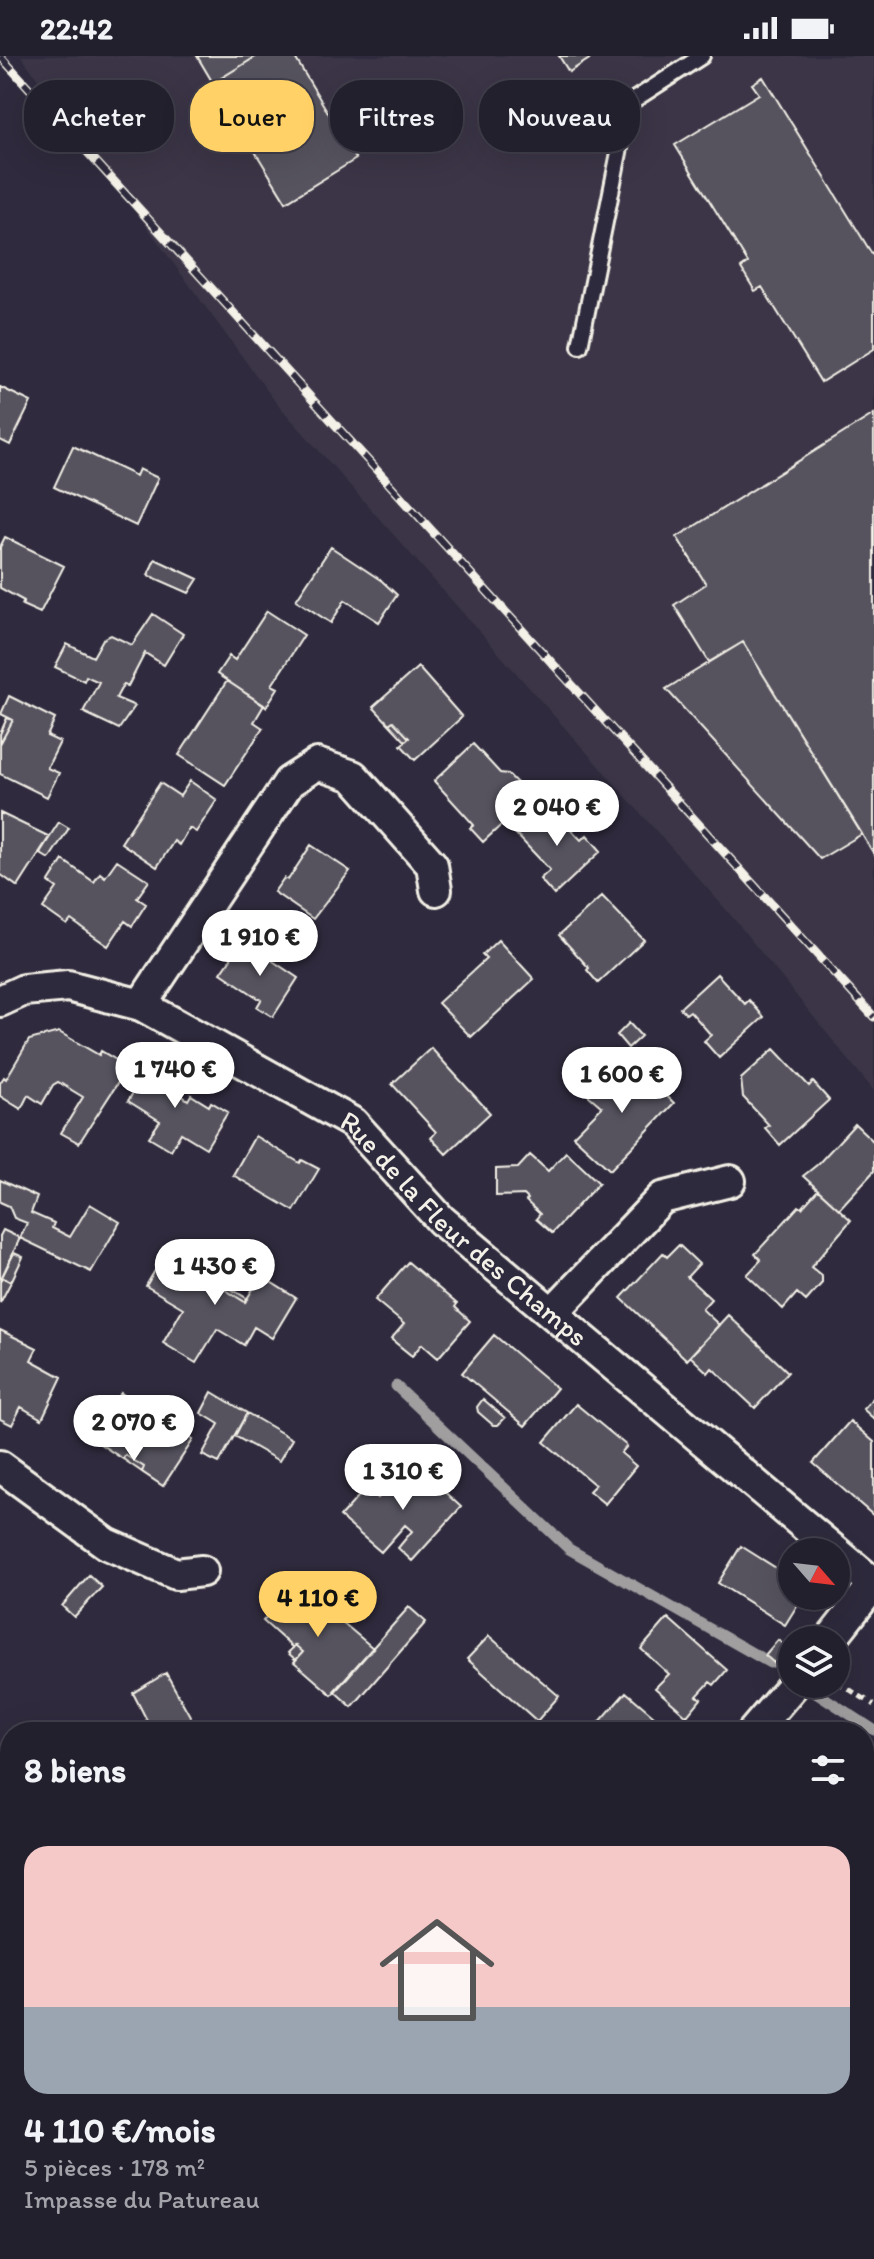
<!DOCTYPE html>
<html lang="fr">
<head>
<meta charset="utf-8">
<style>
  :root { --surface:#23202e; --page:#2b2836; --text:#f1f3f6; --muted:#a3a3aa; --line:#403e4a; --accent:#ffd166 }
  body { margin:0; font-family:Itim,sans-serif; background:var(--page); color:var(--text); height:100vh; display:flex; flex-direction:column; font-size:30px; white-space:nowrap }
  * { box-sizing:border-box; margin:0 }
  p { font-size:26px; color:var(--muted) }
  .icon { flex:none; width:44px; height:44px; fill:none; stroke:currentColor; stroke-width:2; stroke-linecap:round; stroke-linejoin:round }
  .map { position:relative; flex:1; overflow:hidden }
  .panel { position:absolute; left:0px; top:1666px; width:874px; height:538px; display:flex; flex-direction:column; background:var(--surface); border-radius:32px 32px 0 0; box-shadow:0 8px 32px #0002,0 0 0 2px var(--line) }
  .panel>* { flex:none }
  .guide { position:absolute; left:24px; top:24px; width:826px; height:72px; display:flex; gap:16px }
  .needle { width:52px; rotate:118deg }
  .fabs { position:absolute; left:778px; top:1482px; display:grid; gap:16px }
  .fabs a { display:grid; place-items:center; width:72px; height:72px; border-radius:50%; background:var(--surface); box-shadow:0 8px 32px #0002,0 0 0 2px var(--line); font-size:40px }
  .price { position:absolute; translate:-50% -68px; padding:0 18px; border-radius:28px; background:#fff; color:#222; font-size:26px; line-height:52px; filter:drop-shadow(0 2px 4px #0008) }
  .price::after { content:''; position:absolute; left:50%; top:48px; width:24px; height:18px; margin-left:-12px; background:inherit; clip-path:polygon(0 0,100% 0,50% 100%) }
  .price.active { background:var(--accent); color:#111 }
  ul { padding:0; list-style:none }
  li { display:grid; align-content:center; gap:16px; height:424px; padding:0 24px }
  li span { display:grid; place-items:center; height:248px; border-radius:24px; color:#555 }
  li>.icon { margin-inline-start:auto }
  span .icon { width:144px; height:144px; fill:#fffc; stroke-width:1 }
  li b { font-size:34px }
  h2 { display:flex; justify-content:space-between; align-items:center; height:96px; padding:0 24px; font-size:34px }
  .pill { padding:0 28px; border-radius:32px; background:var(--surface); box-shadow:0 8px 32px #0002,0 0 0 2px var(--line); font-size:28px; line-height:72px }
  .pill.active { background:var(--accent); color:#111 }
  .status { display:flex; justify-content:space-between; align-items:center; height:56px; padding:0 40px; background:var(--surface); direction:ltr }
  .status svg { height:22px; fill:currentColor }
  .map>svg:first-child { display:block }
  .built { fill:#3b3647 }
  .grass { fill:url(#grass-dots); stroke:#9c989c; stroke-width:2 }
  .forest { fill:url(#forest-crowns); stroke:#9c989c; stroke-width:2 }
  .lines { fill:none; stroke-linecap:round; stroke-linejoin:round }
  .stream { stroke:#a19ea0; stroke-width:11 }
  .building { fill:#56525f; stroke:#f4f1e8; stroke-width:2 }
  .service-casing { stroke:#f4f1e8; stroke-width:20 }
  .minor-casing { stroke:#f4f1e8; stroke-width:36 }
  .path { stroke:#f4f1e8; stroke-width:5; stroke-dasharray:8 6; stroke-linecap:butt }
  .service { stroke:#2f2a3d; stroke-width:14 }
  .minor { stroke:#2f2a3d; stroke-width:30 }
  .rail-casing { stroke:#f4f1e8; stroke-width:9 }
  .rail { stroke:#2f2a3d; stroke-width:6; stroke-dasharray:18; stroke-linecap:butt }
  .labels { text-anchor:middle; dominant-baseline:central; stroke-width:6; stroke-linejoin:round; paint-order:stroke }
  .street-label { font-size:28px; fill:#f4f1e8; stroke:#2f2a3d }
</style>
</head>
<body>
<div class="status"><b>22:42</b><svg viewBox="0 0 49 12"><path d="M0 12V9h3v3zM5 12V6h3v6zM10 12V3h3v9zM15 12V0h3v12zM26 1h20v11H26zM47 4h2v5h-2z"/></svg></div>
<div class="map">
<svg width="874" height="2203" viewBox="0 0 874 2203">
  <defs>
    <pattern id="grass-dots" width="8" height="8" patternUnits="userSpaceOnUse" patternTransform="scale(2)"><rect width="8" height="8" fill="#454050"/><path d="M2 2h.1M6 6h.1" fill="none" stroke="#605c69" stroke-width="1.8" stroke-linecap="round"/></pattern>
    <pattern id="forest-crowns" width="20" height="18" patternUnits="userSpaceOnUse" patternTransform="scale(2)"><rect width="20" height="18" fill="#454050"/><path d="M2 6a3 3 0 1 1 6 0M12 15a3 3 0 1 1 6 0" fill="none" stroke="#605c69"/></pattern>
  </defs>
  <rect width="100%" height="100%" fill="#2f2a3d"/>
  <filter id="ink" filterUnits="userSpaceOnUse"><feTurbulence type="fractalNoise" baseFrequency=".0125" numOctaves="2"/><feDisplacementMap in="SourceGraphic" scale="16" xChannelSelector="R" yChannelSelector="G"/><feConvolveMatrix kernelMatrix="1 2 1 2 8 2 1 2 1" color-interpolation-filters="sRGB"/></filter>
  <g filter="url(#ink)">
    <path class="built" d="M21 0H874V1035L729 857 274 344Z"/>
    <path class="grass" d="M79 2194H848L858 2203H92Z"/>
    <path class="forest" d="M457 2194H857L869 2203H445Z"/>
    <g class="lines">
      <path class="stream" d="M396 1330 569 1493 770 1607
        M814 1635 874 1674"/>
    </g>
    <path class="building" d="M197 0H257L213 27Z
      M257 0H294L356 103 286 146 213 27Z
      M559 0H594L569 16Z
      M763 21 872 198 874 196V293L821 326 762 231 755 235 741 212 748 207 675 89 759 38 752 28Z
      M0 331 31 346 10 389 0 384Z
      M874 358V798L743 586 709 606 674 549 706 528 677 481Z
      M73 390 136 420 139 413 158 422 136 470 54 431Z
      M5 481 64 510 40 557 22 549 24 545 0 532V491Z
      M331 491 382 525 397 539 379 566 345 544 331 567 296 544Z
      M155 503 198 523 189 537 148 519Z
      M267 555 304 579 272 629 278 632 266 651 217 618 229 600 235 604Z
      M153 558 183 578 164 609 145 597 128 630 123 629 116 642 135 650 119 673 83 656 99 626 86 620 84 625 55 611 67 588 93 601 103 583 111 579 132 589Z
      M743 586 862 778 820 803 666 633Z
      M418 611 462 661 415 704 401 689 409 682 393 665 389 668 373 651Z
      M227 625 264 649 254 666 263 672 225 729 179 699Z
      M9 640 55 663 47 680 60 686 47 712 59 717 47 741 0 718V688L13 664 1 658Z
      M7 662 13 664 0 688V678Z
      M393 665 409 682 405 685 389 668Z
      M473 688 500 717 508 718 519 729 515 733 527 745 483 786 470 772 474 769 434 725Z
      M190 725 217 744 196 776 189 772 179 789 174 785 157 811 121 787 160 727 180 740Z
      M547 748 581 784 587 779 601 795 554 839 540 823 550 814 516 778Z
      M0 757 50 781 18 831 0 818Z
      M59 766 69 772 49 803 39 797Z
      M311 789 350 815 313 863 274 836 284 822 288 824Z
      M63 804 94 826 100 817 105 821 117 804 149 825 137 842 146 848 132 870 125 865 108 890 71 864 67 869 43 852 57 832 49 826Z
      M602 840 644 884 598 927 587 914 589 912 559 879Z
      M498 884 534 923 471 981 438 947 486 903 482 899Z
      M243 885 298 922 273 961 257 951 261 944 221 917Z
      M717 918 745 948 749 944 764 961 719 1002 704 985 711 979 690 955 686 958 680 952Z
      M629 967 641 980 628 992 617 979Z
      M59 976 99 999 101 995 128 1011 79 1087 61 1077 83 1041 58 1026 53 1029 42 1048 28 1039 21 1053 0 1040V1027L4 1021 6 1023 29 984Z
      M431 992 490 1057 446 1098 431 1082 436 1076 392 1028Z
      M774 993 809 1030 813 1026 829 1044 780 1089 765 1072 769 1069 743 1041 741 1023Z
      M151 1007 184 1027 178 1037 188 1044 191 1039 209 1050 211 1046 228 1056 206 1092 181 1077 171 1094 149 1081 160 1065 128 1045Z
      M632 1007 674 1047 610 1114 573 1080 602 1051 588 1039 608 1017 616 1024Z
      M855 1068 874 1086V1115L839 1153 803 1120 818 1108Z
      M255 1080 300 1107 302 1104 319 1113 294 1155 233 1119Z
      M566 1096 599 1127 552 1177 536 1163 540 1158 526 1145 528 1143 524 1139 496 1140V1113L518 1112 530 1099 548 1115Z
      M0 1124 37 1141 31 1157 54 1167 52 1172 70 1181 90 1148 120 1166 91 1216 20 1182 27 1167 14 1162 9 1150 0 1146Z
      M818 1134 851 1164 811 1211 822 1220V1227L806 1245 797 1237 783 1253 747 1219 761 1204 755 1198 799 1150 802 1152Z
      M3 1174 20 1182 0 1225V1180Z
      M679 1189 699 1208 687 1221 711 1243 702 1253 719 1269 687 1304 621 1242 663 1197 667 1201Z
      M167 1194 192 1209 194 1206 210 1215 204 1225 213 1231 216 1228 245 1246 261 1220 296 1242 272 1282 254 1271 244 1289 217 1273 196 1307 163 1287 183 1252 146 1230Z
      M14 1197 23 1201 11 1226 2 1221Z
      M408 1206 457 1248 455 1251 470 1265 438 1302 422 1288 412 1300 391 1283 404 1268 375 1244Z
      M210 1215 221 1222 218 1225 248 1243 245 1246 216 1228 213 1231 204 1225Z
      M2 1221 11 1226 0 1247V1225Z
      M728 1259 788 1316 755 1352 712 1312 708 1317 690 1300Z
      M0 1274 37 1292 31 1304 62 1321 42 1363 21 1351 12 1369 0 1363Z
      M494 1279 557 1332 525 1370 462 1317Z
      M212 1336 247 1357 219 1407 202 1399 219 1368 201 1357Z
      M121 1337 193 1384 163 1430 142 1416 144 1411 125 1399 123 1403 91 1382Z
      M874 1341V1363L863 1353Z
      M483 1343 505 1362 498 1369H493L478 1356 477 1351Z
      M576 1348 627 1390 621 1397 636 1410 605 1448 589 1435 595 1429 544 1386Z
      M247 1357 292 1383 279 1405 235 1380Z
      M850 1365 874 1386V1460L813 1407Z
      M125 1399 144 1411 142 1416 123 1403Z
      M411 1405 461 1451 412 1505 398 1492 412 1475 405 1469 381 1496 340 1461 366 1432 378 1442Z
      M741 1490 792 1522V1540H803L785 1569 718 1527Z
      M89 1519 102 1531 74 1561 62 1550Z
      M303 1520 339 1551 333 1558 296 1527Z
      M296 1527 373 1592 332 1639 294 1606 303 1596 295 1589 293 1592 263 1565Z
      M409 1551 426 1566 352 1651 334 1635Z
      M668 1562 727 1614 714 1629 710 1626 697 1640 701 1643 687 1660 655 1632 669 1618 641 1593Z
      M489 1580 559 1640 537 1665 467 1603Z
      M778 1584 788 1592 774 1607 765 1599Z
      M295 1589 303 1596 296 1604 288 1597Z
      M166 1617 199 1676H153L133 1637Z
      M626 1636 668 1672 664 1676H591Z
      M864 1831 874 1840V1899L864 1891Z
      M864 2069 874 2078V2138L864 2130Z
      M4 2142 10 2146V2167L5 2173 0 2169V2144Z
      M34 2194H75L87 2203H46Z"/>
    <g class="lines">
      <defs>
        <path id="service" d="M580 290 629 47 702 0"/>
        <g id="minor">
          <path id="s1" d="M0 945 24 934 68 930 141 949 353 1067 441 1164 874 1528"/>
          <path d="M141 949 289 726 317 708 353 720 432 809 436 834"/>
          <path d="M553 1256 662 1142 730 1125"/>
          <path d="M0 1410 107 1488 176 1518 202 1515"/>
          <path d="M830 1584 874 1528"/>
          <path d="M753 1676 794 1628"/>
          <path d="M864 1956 874 1965"/>
        </g>
      </defs>
      <use href="#service" class="service-casing"/>
      <use href="#minor" class="minor-casing"/>
      <path class="path" d="M836 1625 874 1649"/>
      <use href="#service" class="service"/>
      <use href="#minor" class="minor"/>
      <defs>
        <path id="rail" d="M0 0 874 961"/>
      </defs>
      <use href="#rail" class="rail-casing"/>
      <use href="#rail" class="rail"/>
    </g>
  </g>
  <g class="labels">
    <g class="street-label">
      <text stroke="none"><textPath href="#s1" startOffset="542">Rue de la Fleur des Champs</textPath></text>
    </g>
  </g>
</svg>
<div class="fabs">
<a><svg class="needle" viewBox="-14 -14 28 28"><path d="M0-13l5 13h-10z" fill="#e53935"/><path d="M0 13l5-13h-10z" fill="#a3a3aa"/></svg></a>
<a><svg class="icon" aria-label="layers" viewBox="0 0 24 24"><path d="M12 4l9 5-9 5-9-5zM3 14l9 5 9-5"/></svg></a>
</div>
<b class="price" style="left:557px;top:792px">2 040 €</b>
<b class="price" style="left:260px;top:922px">1 910 €</b>
<b class="price" style="left:175px;top:1054px">1 740 €</b>
<b class="price" style="left:622px;top:1059px">1 600 €</b>
<b class="price" style="left:215px;top:1251px">1 430 €</b>
<b class="price" style="left:134px;top:1407px">2 070 €</b>
<b class="price" style="left:403px;top:1456px">1 310 €</b>
<b class="price active" style="left:318px;top:1583px">4 110 €</b>
<div class="guide">
<a class="pill">Acheter</a>
<a class="pill active">Louer</a>
<a class="pill">Filtres</a>
<a class="pill">Nouveau</a>
</div>
<section class="panel">
<h2>8 biens<svg class="icon" aria-label="filters" viewBox="0 0 24 24"><path d="M4 7h16M4 17h16"/><circle cx="9" cy="7" r="2"/><circle cx="15" cy="17" r="2"/></svg></h2>
<ul>
<li><span style="background:linear-gradient(#f6c9c9 65%,#9aa5b1 0)"><svg class="icon" aria-label="home" viewBox="0 0 24 24"><path d="M3 11l9-7 9 7M6 9v11h12V9"/></svg></span><div><b>4 110 €/mois</b><p>5 pièces · 178 m²</p><p>Impasse du Patureau</p></div></li>
</ul>
</section>
</div>
</body>
</html>
